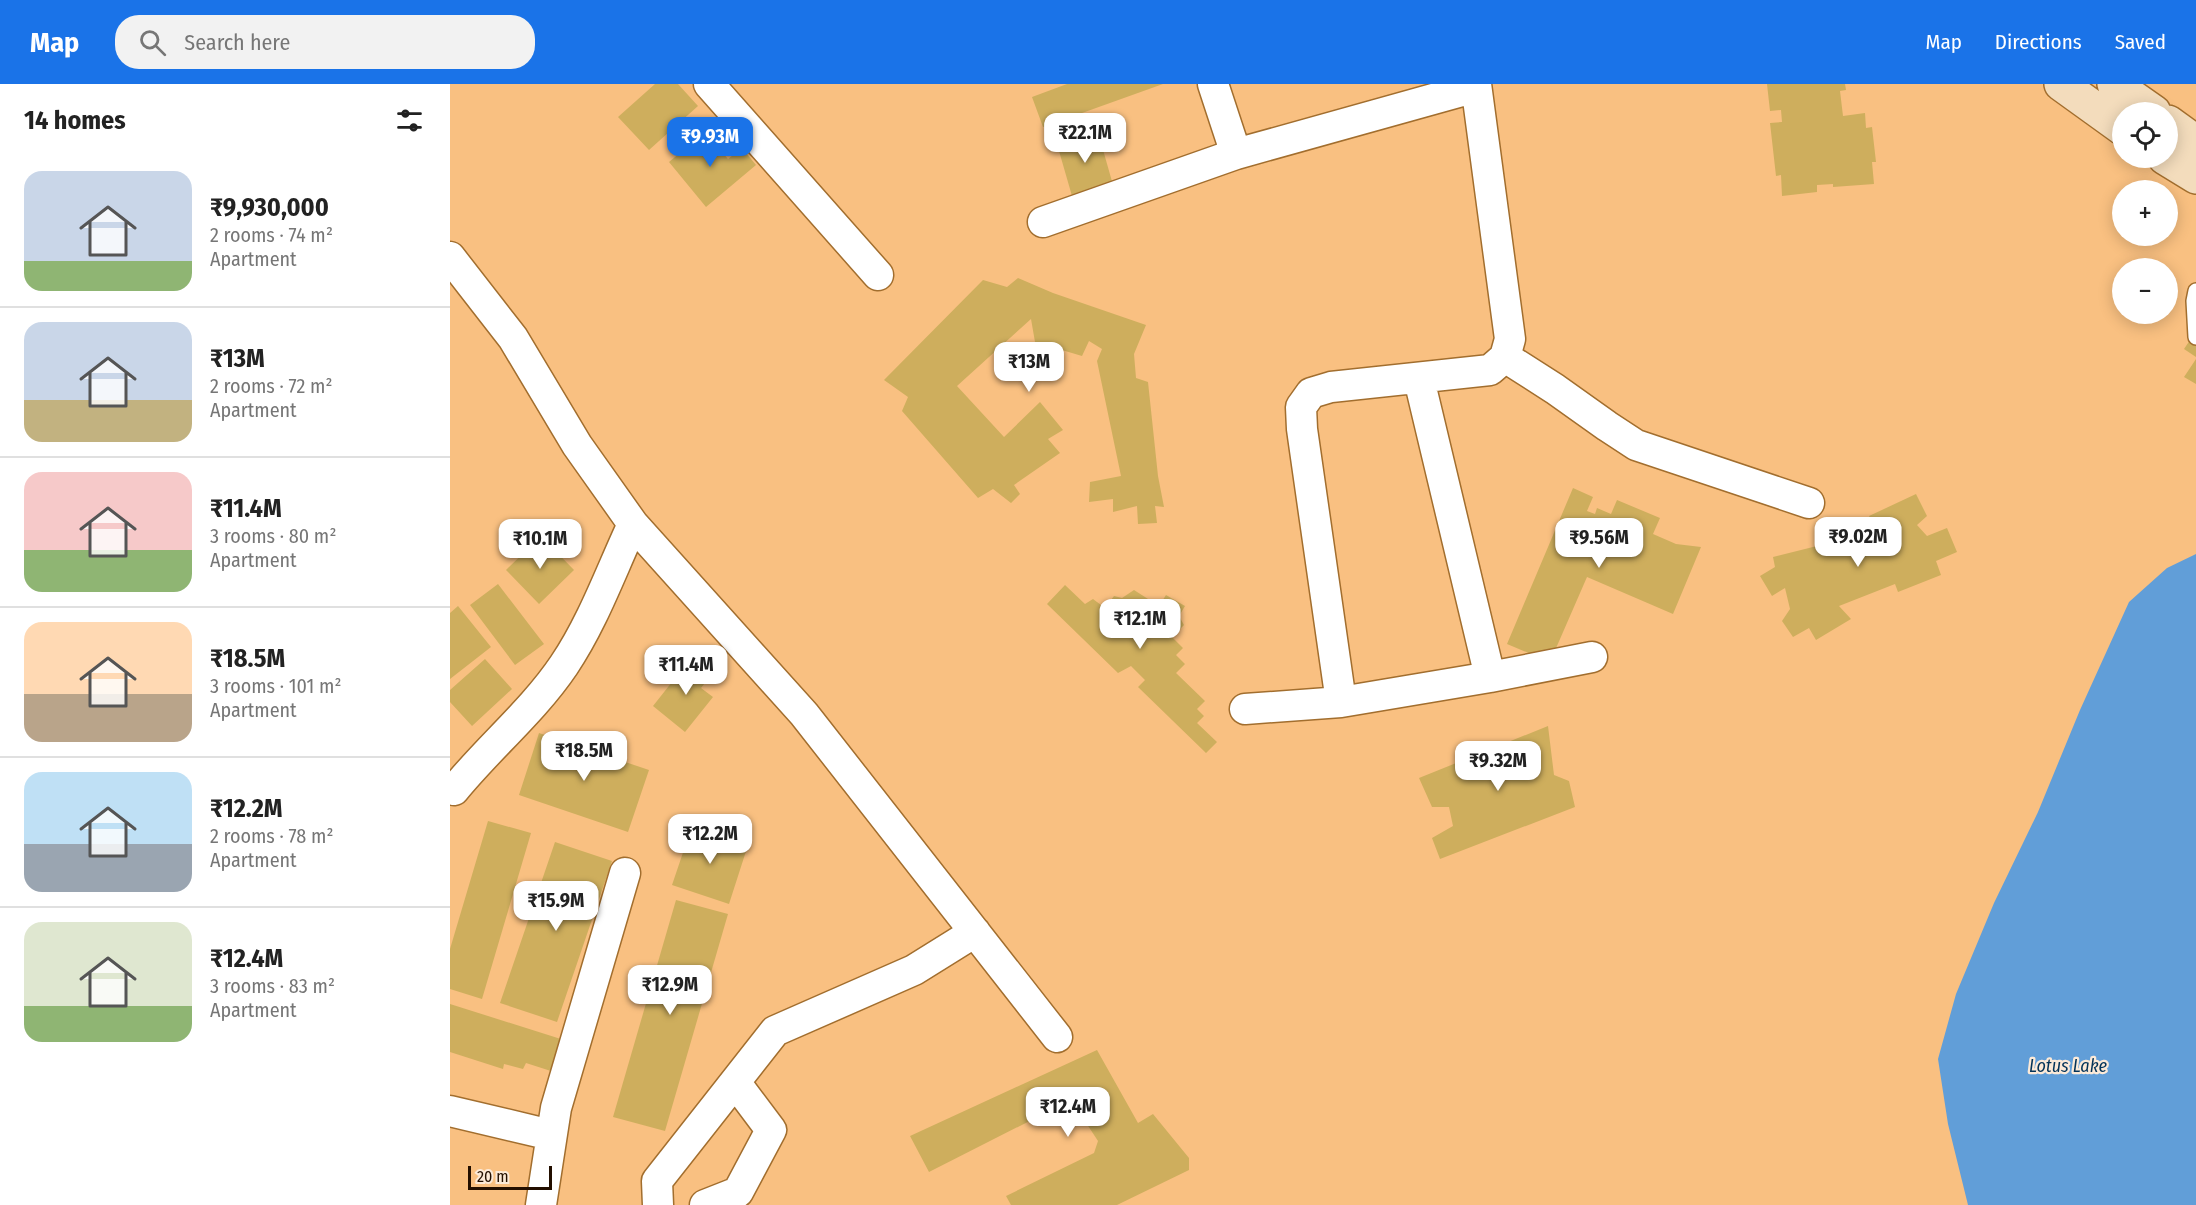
<!DOCTYPE html>
<html lang="en">
<head>
<meta charset="utf-8">
<style>
  :root { --surface:#fff; --page:#f2f2f2; --text:#222; --muted:#767676; --line:#e0e0e0; --accent:#1a73e8 }
  body { margin:0; font-family:"Fira Sans Condensed",sans-serif; background:var(--page); color:var(--text); height:100vh; display:flex; flex-direction:column; font-size:22px; white-space:nowrap }
  * { box-sizing:border-box; margin:0 }
  p { font-size:20px; color:var(--muted) }
  .icon { flex:none; width:33px; height:33px; fill:none; stroke:currentColor; stroke-width:2; stroke-linecap:round; stroke-linejoin:round }
  .map { position:relative; flex:1; overflow:hidden }
  .sheet { display:flex; flex-direction:column; background:var(--surface); width:450px }
  .sheet>* { flex:none }
  .fabs { position:absolute; left:1662px; top:18px; display:grid; gap:12px }
  .fabs a { display:grid; place-items:center; width:66px; height:66px; border-radius:50%; background:var(--surface); box-shadow:0 3px 15px #0003; font-size:30px }
  .scale { position:absolute; left:18px; bottom:15px; width:84px; box-sizing:border-box; padding-left:6px; border:3px solid #230f00; border-top:0; font-size:16px; line-height:21px; white-space:nowrap; color:#230f00; -webkit-text-stroke:4px #fcead8; paint-order:stroke }
  .price { position:absolute; translate:-50% -51px; padding:0 14px; border-radius:12px; background:#fff; color:#222; font-size:20px; line-height:39px; filter:drop-shadow(0 2px 3px #0008) }
  .price::after { content:''; position:absolute; left:50%; top:36px; width:18px; height:14px; margin-left:-9px; background:inherit; clip-path:polygon(0 0,100% 0,50% 100%) }
  .price.active { background:var(--accent); color:#fff }
  ul { padding:0; list-style:none }
  li { display:flex; align-items:center; gap:18px; height:150px; padding:0 24px }
  li+li { border-top:2px solid var(--line) }
  li span { display:grid; place-items:center; flex:none; width:168px; height:120px; border-radius:18px; color:#555 }
  li>.icon { margin-inline-start:auto }
  span .icon { width:72px; height:72px; fill:#fffc; stroke-width:1 }
  li b { font-size:26px }
  h2 { display:flex; justify-content:space-between; align-items:center; height:72px; padding:0 24px; font-size:26px }
  header { display:flex; align-items:center; gap:36px; box-sizing:border-box; height:84px; padding:0 30px; background:var(--accent); color:#fff }
  header strong { font-size:28px }
  nav { display:flex; gap:33px; margin-inline-start:auto; font-size:21px }
  .search { width:420px; height:54px; background:var(--page); display:flex; align-items:center; gap:15px; box-sizing:border-box; padding:0 21px; border-radius:24px; color:var(--muted); font-size:22px }
  main { display:flex; flex:1; min-height:0 }
  .map>svg:first-child { display:block }
  .water { fill:#619ed8 }
  .building { fill:#ceae5d }
  .lines { fill:none; stroke-linecap:round; stroke-linejoin:round }
  .service-casing { stroke:#a26e2e; stroke-width:18 }
  .minor-casing { stroke:#a26e2e; stroke-width:33 }
  .secondary-casing { stroke:#a26e2e; stroke-width:36 }
  .service { stroke:#fff; stroke-width:15 }
  .minor { stroke:#fff; stroke-width:30 }
  .secondary { stroke:#f3dcbc; stroke-width:33 }
  .labels { text-anchor:middle; dominant-baseline:central; stroke-width:4.5; stroke-linejoin:round; paint-order:stroke }
  .water-label { font-size:18px; font-style:italic; fill:#033359; stroke:#fcead8 }
</style>
</head>
<body>
<header>
<strong>Map</strong>
<div class="search"><svg class="icon" aria-label="search" viewBox="0 0 24 24"><circle cx="10" cy="10" r="6"/><path d="M15 15l6 6"/></svg>Search here</div>
<nav><a>Map</a><a>Directions</a><a>Saved</a></nav>
</header>
<main>
<section class="sheet">
<h2>14 homes<svg class="icon" aria-label="filters" viewBox="0 0 24 24"><path d="M4 7h16M4 17h16"/><circle cx="9" cy="7" r="2"/><circle cx="15" cy="17" r="2"/></svg></h2>
<ul>
<li><span style="background:linear-gradient(#c9d6e8 75%,#8fb573 0)"><svg class="icon" aria-label="home" viewBox="0 0 24 24"><path d="M3 11l9-7 9 7M6 9v11h12V9"/></svg></span><div><b>₹9,930,000</b><p>2 rooms · 74 m²</p><p>Apartment</p></div></li>
<li><span style="background:linear-gradient(#c9d6e8 65%,#c2b280 0)"><svg class="icon" aria-label="home" viewBox="0 0 24 24"><path d="M3 11l9-7 9 7M6 9v11h12V9"/></svg></span><div><b>₹13M</b><p>2 rooms · 72 m²</p><p>Apartment</p></div></li>
<li><span style="background:linear-gradient(#f6c9c9 65%,#8fb573 0)"><svg class="icon" aria-label="home" viewBox="0 0 24 24"><path d="M3 11l9-7 9 7M6 9v11h12V9"/></svg></span><div><b>₹11.4M</b><p>3 rooms · 80 m²</p><p>Apartment</p></div></li>
<li><span style="background:linear-gradient(#ffd9b3 60%,#b9a48a 0)"><svg class="icon" aria-label="home" viewBox="0 0 24 24"><path d="M3 11l9-7 9 7M6 9v11h12V9"/></svg></span><div><b>₹18.5M</b><p>3 rooms · 101 m²</p><p>Apartment</p></div></li>
<li><span style="background:linear-gradient(#bfe0f5 60%,#9aa5b1 0)"><svg class="icon" aria-label="home" viewBox="0 0 24 24"><path d="M3 11l9-7 9 7M6 9v11h12V9"/></svg></span><div><b>₹12.2M</b><p>2 rooms · 78 m²</p><p>Apartment</p></div></li>
<li><span style="background:linear-gradient(#dfe7d0 70%,#8fb573 0)"><svg class="icon" aria-label="home" viewBox="0 0 24 24"><path d="M3 11l9-7 9 7M6 9v11h12V9"/></svg></span><div><b>₹12.4M</b><p>3 rooms · 83 m²</p><p>Apartment</p></div></li>
</ul>
</section>
<div class="map">
<svg width="1746" height="1121" viewBox="0 0 1746 1121">
  <rect width="100%" height="100%" fill="#f9c081"/>
  <path class="water" d="M1746 470V1121H1518L1498 1040 1488 975 1506 910 1544 819 1588 728 1630 626 1679 518 1717 484Z"/>
  <path class="building" d="M205 0H228L248 22 199 66 168 33Z
    M617 0H713L593 43 582 13Z
    M1317 0H1395L1396 6 1390 7 1393 32 1415 29 1416 44 1422 43 1426 78H1422L1424 100 1383 103V100L1367 101V108L1332 112 1331 91 1326 92 1320 39 1332 38 1331 26 1320 27Z
    M255 48 278 75 292 64 306 81 256 123 219 78Z
    M648 48 663 101 622 112 607 60Z
    M568 194 603 209 696 241 684 270 686 294 698 298 708 392 714 423 705 422 707 439 688 440 687 422 663 428V415L639 418 640 398 671 392 647 277 652 265 639 257 632 272 585 258 581 235 507 302 554 353 590 318 613 346 598 355 610 369 564 401 570 410 561 419 543 405 528 414 452 327 458 313 434 296 533 196 557 203Z
    M1746 247V273L1734 265Z
    M1746 275V300L1734 293Z
    M1123 404 1143 413 1137 427 1145 430 1147 424 1161 430 1167 416 1210 434 1203 450 1226 460 1251 463 1223 530 1137 493 1100 578 1057 560Z
    M1466 410 1477 432 1467 441 1477 452 1497 444 1507 468 1486 477 1491 491 1448 508 1445 500 1389 522 1401 535 1366 556 1359 544 1343 553 1332 537 1340 525 1335 504 1322 512 1310 492 1325 483 1323 473 1371 461 1373 468 1425 444 1419 432Z
    M91 452 124 486 89 520 56 486Z
    M48 500 94 560 65 581 20 521Z
    M615 501 635 520 643 515 655 524 664 512 672 514 684 506 709 522 716 511 735 522 729 532 734 541 722 553 733 564 726 571 735 580 726 589 755 617 747 625 754 632 747 639 767 658 756 669 688 603 695 596 681 582 668 589 597 520Z
    M8 522 41 563 0 595V529Z
    M241 574 262 590 251 604 263 613 235 648 203 622Z
    M35 575 62 605 22 642 0 618V606Z
    M1098 642 1104 691 1119 697 1125 723 990 775 982 754 1003 742 999 723H982L969 694Z
    M89 649 199 686 178 748 69 711Z
    M38 737 81 749 32 915 0 905V865Z
    M242 742 298 761 279 820 222 801Z
    M105 758 162 777 107 938 50 919Z
    M226 816 278 830 215 1047 163 1033Z
    M0 920 114 956 104 988 76 979 73 985 54 980 53 985 0 968Z
    M647 966 688 1039 703 1030 739 1074V1086L667 1121H561L556 1112 644 1069 648 1057 621 1016 479 1088 460 1052Z"/>
  <g class="lines">
    <defs>
      <path id="service" d="M1746 207 1744 217 1746 253"/>
      <path id="minor" d="M259 0 428 191
        M763 0 786 70
        M593 138 786 70 1026 3
        M0 173 63 254 127 361 183 440 354 630 607 953
        M1055 273 1105 305 1157 342 1186 361 1359 419
        M969 295 1040 593
        M891 618 852 345 851 323 861 309 881 303 1040 286 1055 273 1060 255 1026 0
        M795 625 891 618 1040 593 1142 573
        M4 706C39 663 83 627 114 581 143 538 161 487 183 440
        M0 1027 101 1051
        M91 1121 106 1024 175 789
        M208 1121 207 1097 325 947 464 886 525 848
        M255 1121 288 1108 321 1046 285 998"/>
      <path id="secondary" d="M1611 0 1672 44
        M1664 0 1704 28
        M1718 38 1746 58
        M1715 74 1746 93"/>
    </defs>
    <use href="#service" class="service-casing"/>
    <use href="#minor" class="minor-casing"/>
    <use href="#secondary" class="secondary-casing"/>
    <use href="#service" class="service"/>
    <use href="#minor" class="minor"/>
    <use href="#secondary" class="secondary"/>
  </g>
  <g class="labels">
    <g class="water-label">
      <text x="1618" y="982">Lotus Lake</text>
    </g>
  </g>
</svg>
<div class="fabs">
<a><svg class="icon" aria-label="locate" viewBox="0 0 24 24"><circle cx="12" cy="12" r="6"/><path d="M12 2v4M12 18v4M2 12h4M18 12h4"/></svg></a>
<a>+</a>
<a>−</a>
</div>
<div class="scale">20 m</div>
<b class="price" style="left:635px;top:80px">₹22.1M</b>
<b class="price active" style="left:260px;top:84px">₹9.93M</b>
<b class="price" style="left:579px;top:309px">₹13M</b>
<b class="price" style="left:1408px;top:484px">₹9.02M</b>
<b class="price" style="left:1149px;top:485px">₹9.56M</b>
<b class="price" style="left:90px;top:486px">₹10.1M</b>
<b class="price" style="left:690px;top:566px">₹12.1M</b>
<b class="price" style="left:236px;top:612px">₹11.4M</b>
<b class="price" style="left:134px;top:698px">₹18.5M</b>
<b class="price" style="left:1048px;top:708px">₹9.32M</b>
<b class="price" style="left:260px;top:781px">₹12.2M</b>
<b class="price" style="left:106px;top:848px">₹15.9M</b>
<b class="price" style="left:220px;top:932px">₹12.9M</b>
<b class="price" style="left:618px;top:1054px">₹12.4M</b>
</div>
</main>
</body>
</html>
